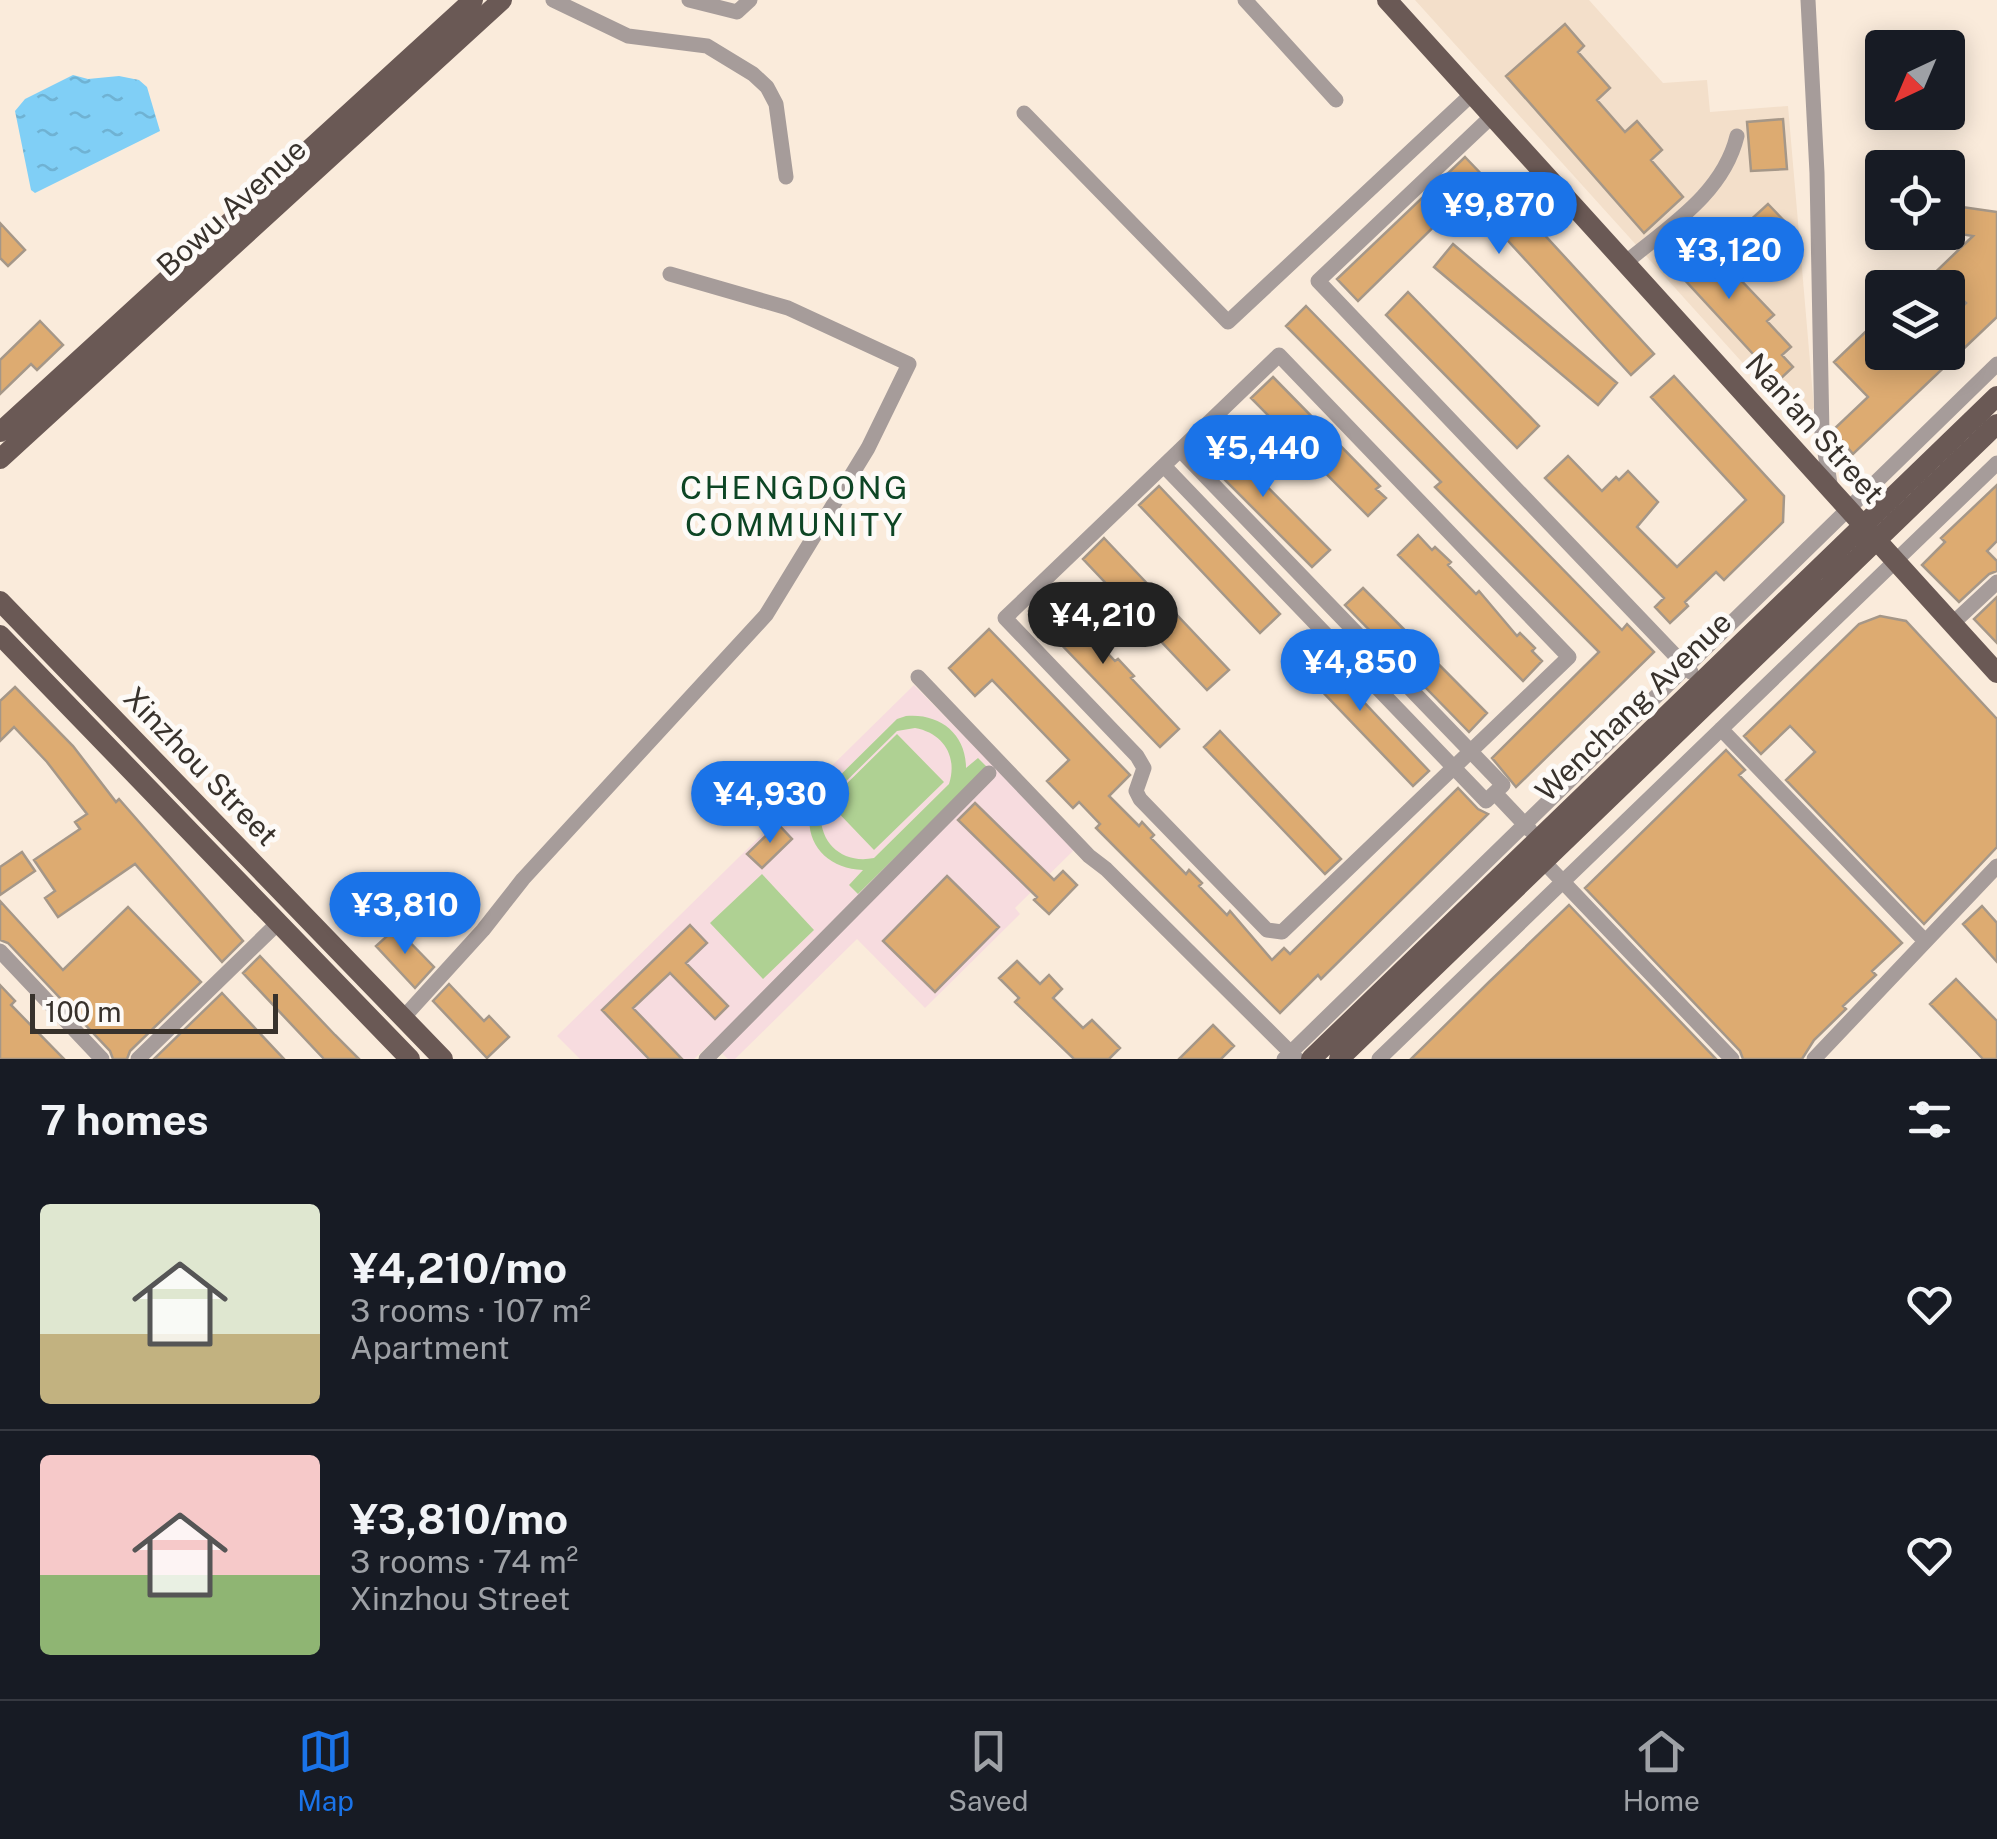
<!DOCTYPE html>
<html lang="en">
<head>
<meta charset="utf-8">
<style>
  :root { --surface:#171b24; --page:#242831; --text:#f1f3f6; --muted:#9ea1a6; --line:#363941; --accent:#1a73e8 }
  body { margin:0; font-family:"Public Sans",sans-serif; background:var(--page); color:var(--text); height:100vh; display:flex; flex-direction:column; font-size:38px; white-space:nowrap }
  * { box-sizing:border-box; margin:0 }
  p { font-size:32px; color:var(--muted) }
  .icon { flex:none; width:55px; height:55px; fill:none; stroke:currentColor; stroke-width:2; stroke-linecap:round; stroke-linejoin:round }
  .map { position:relative; height:1059px; overflow:hidden }
  .side { display:flex; flex-direction:column; background:var(--surface); flex:1 }
  .side>* { flex:none }
  .needle { width:65px; rotate:224deg }
  .tools { position:absolute; left:1865px; top:30px; display:grid; gap:20px }
  .tools a { display:grid; place-items:center; width:100px; height:100px; border-radius:10px; background:var(--surface); box-shadow:0 5px 25px #0003; font-size:50px }
  .scale { position:absolute; left:30px; bottom:25px; width:248px; box-sizing:border-box; padding-left:10px; border:5px solid #38322c; border-top:0; font-size:28px; line-height:35px; white-space:nowrap; color:#38322c; -webkit-text-stroke:8px #fdfaf7; paint-order:stroke }
  .price { position:absolute; translate:-50% -85px; padding:0 22px; border-radius:35px; background:var(--accent); color:#fff; font-size:32px; line-height:65px; filter:drop-shadow(0 2px 5px #0008) }
  .price::after { content:''; position:absolute; left:50%; top:60px; width:30px; height:22px; margin-left:-15px; background:inherit; clip-path:polygon(0 0,100% 0,50% 100%) }
  .price.selected { background:#222; color:#fff }
  ul { padding:0; list-style:none }
  li { display:flex; align-items:center; gap:30px; height:250px; padding:0 40px }
  li+li { border-top:2px solid var(--line) }
  li span { display:grid; place-items:center; flex:none; width:280px; height:200px; border-radius:10px; color:#555 }
  li>.icon { margin-inline-start:auto }
  span .icon { width:120px; height:120px; fill:#fffc; stroke-width:1 }
  li b { font-size:42px }
  h2 { display:flex; justify-content:space-between; align-items:center; height:120px; padding:0 40px; font-size:42px }
  .dock { display:flex; justify-content:space-around; align-items:center; height:140px; border-top:2px solid var(--line); background:var(--surface); font-size:28px; color:var(--muted) }
  .dock a { display:grid; justify-items:center; gap:5px }
  .dock .selected { color:var(--accent) }
  .map>svg:first-child { display:block }
  .built { fill:#f3dfca }
  .education { fill:#f7dcdf }
  .park { fill:#afd193; fill-rule:evenodd }
  .water { fill:url(#water-ripples) }
  .building { fill:#ddab71; stroke:#a59788; stroke-width:2.5 }
  .lines { fill:none; stroke-linecap:round; stroke-linejoin:round }
  .minor { stroke:#a69c9a; stroke-width:15 }
  .major { stroke:#6a5955; stroke-width:20 }
  .labels { text-anchor:middle; dominant-baseline:central; stroke-width:10; stroke-linejoin:round; paint-order:stroke }
  .street-label { font-size:30px; fill:#38322c; stroke:#fdfaf7 }
  .neighbourhood-label { font-size:32px; letter-spacing:2.5px; fill:#0d4524; stroke:#fdfaf7 }
</style>
</head>
<body>
<div class="map">
<svg width="1997" height="1059" viewBox="0 0 1997 1059">
  <defs>
    <pattern id="water-ripples" width="26" height="14" patternUnits="userSpaceOnUse" patternTransform="scale(2.5)"><rect width="26" height="14" fill="#80cff6"/><path d="M2 4q2-2 4 0t4 0M15 11q2-2 4 0t4 0" fill="none" stroke="#6fb2d3"/></pattern>
  </defs>
  <rect width="100%" height="100%" fill="#faebdb"/>
  <path class="built" d="M1415 0H1589L1663 83 1707 80 1710 112 1788 106 1814 408 1797 423Z"/>
  <path class="education" d="M914 685 1075 849 1015 908 1020 914 925 1008 857 939 735 1059H728L711 1043 694 1059H580L557 1036Z"/>
  <path class="park" d="M906 716C940 713 966 734 966 768L978 758 987 767 858 894 849 885 863 870C825 869 801 840 812 803L897 719ZM915 728C943 733 958 756 949 784L874 858C840 865 815 839 822 805L897 731Z
    M897 734 944 782 874 850 828 802Z
    M762 874 814 930 763 979 710 923Z"/>
  <path class="water" d="M73 75 88 79 119 76 139 80 147 87 160 131 35 193 31 190 15 111 25 99Z"/>
  <path class="building" d="M1565 24 1584 46 1578 52 1610 88 1597 100 1625 132 1637 121 1662 150 1651 160 1683 197 1644 233 1506 76Z
    M1783 119 1787 169 1751 171 1747 122Z
    M1465 157 1490 183 1494 180 1654 354 1631 375 1466 195 1358 301 1337 279Z
    M1768 204 1790 227 1768 248 1746 224Z
    M1948 205 1997 212V317L1853 454 1833 430 1868 397 1834 362 1882 316V352H1948V321L1966 303 1951 288H1919L1973 236 1948 232Z
    M0 223 25 250 8 266 0 258Z
    M1685 229 1730 277 1734 273 1774 315 1767 321 1791 347 1782 355 1793 367 1778 381 1658 251Z
    M1453 244 1617 383 1598 405 1434 267Z
    M1408 292 1539 426 1517 448 1386 315Z
    M1306 306 1622 630 1627 624 1654 652 1516 787 1492 758 1599 652 1435 487 1441 482 1286 326Z
    M40 321 63 345 37 370 31 364 0 394V360Z
    M1674 376 1784 496 1783 522 1724 580 1716 572 1685 602 1688 606 1670 623 1655 607 1664 598 1545 478 1568 456 1602 491 1616 477 1619 480 1628 471 1658 502 1637 527 1677 567 1746 500 1651 397Z
    M1273 377 1380 486 1376 489 1386 498 1368 516 1251 398Z
    M1214 433 1330 550 1312 567 1196 451Z
    M1997 485V541L1987 551 1997 561V571L1989 574 1959 602 1922 565 1945 542 1941 538Z
    M1159 486 1280 614 1260 633 1139 505Z
    M1418 535 1432 550 1435 547 1451 562 1448 565 1476 594 1479 591 1517 636 1520 633 1535 648 1532 651 1542 661 1523 681 1398 555Z
    M1104 538 1229 670 1207 690 1083 559Z
    M1363 588 1487 713 1469 732 1345 605Z
    M1049 592 1052 595 1054 592 1096 635 1093 638 1115 661 1118 659 1134 676 1131 678 1179 729 1160 747 1029 611Z
    M1997 597V643L1974 619Z
    M1880 616 1906 621 1997 719V847L1924 924 1786 780 1815 752 1790 726 1761 754 1744 736 1859 624Z
    M989 629 1130 775 1109 796 1139 826 1142 822 1154 835 1151 838 1186 874 1189 870 1202 883 1199 886 1227 915 1230 911 1272 960 1284 948 1290 954 1458 788 1478 809 1488 814 1321 979 1318 975 1280 1013 1096 828 1100 824 1079 802 1073 808 1047 781 1069 760 992 680 975 696 949 668Z
    M1308 643 1429 771 1413 786 1291 659Z
    M15 687 73 746 116 802 119 799 243 941 222 962 135 864 58 917 45 898 55 891 34 860 80 829 75 822 87 814 47 762 14 727 0 741V701Z
    M1220 731 1341 859 1325 874 1204 747Z
    M1726 750 1745 770 1739 775 1902 943 1872 971 1876 975 1843 1006 1846 1009 1814 1040 1802 1059H1743L1740 1051 1585 888Z
    M975 803 1054 880 1063 871 1077 885 1049 914 1034 900 1037 897 958 820Z
    M778 824 792 839 762 868 747 854Z
    M22 852 35 871 0 895V867Z
    M947 876 999 927 935 992 883 941Z
    M0 901 63 970 128 907 201 982 130 1051 127 1059H113L110 1051 8 943 0 940Z
    M1569 905 1716 1059H1411L1488 983Z
    M1982 906 1997 923V962L1963 924Z
    M690 925 707 943 686 963 728 1006 715 1019 670 973 633 1008 682 1059H649L602 1010Z
    M396 928 434 967 415 988 376 946Z
    M260 956 335 1035 359 1059H324L243 973Z
    M1017 961 1040 984 1049 975 1062 989 1053 998 1083 1028 1092 1020 1120 1048 1109 1059H1074L1015 1002 1019 998 999 978Z
    M1956 979 1997 1021V1059H1983L1930 1004Z
    M449 984 484 1021 489 1016 509 1037 487 1058 433 1001Z
    M0 985 15 1001 11 1005 64 1059H0Z
    M222 993 284 1059H154Z
    M1213 1025 1234 1046 1221 1059H1179Z"/>
  <g class="lines">
    <path class="minor" d="M553 0 628 36 707 46 753 74 767 87 776 104 786 177
      M689 0 737 12 750 0
      M1245 0 1336 100
      M1808 0 1817 173 1822 434 1831 490
      M1024 113 1228 322 1472 94
      M1492 116 1318 281 1691 672
      M1625 263C1668 227 1723 194 1737 136
      M1279 355 1569 657 1282 932 1267 930 1140 799 1136 791 1144 768 1137 756 1005 618Z
      M1164 466 1486 801 1503 785 1180 450
      M1952 624 1997 582
      M918 677 1089 856 1106 869 1297 1059
      M1721 729 1925 941
      M1495 793 1530 830
      M1544 862 1732 1059
      M0 951 102 1059
      M403 1018 483 930 523 879 766 615 868 448 909 364 788 308 670 274
      M138 1059 278 923
      M706 1059 989 773
      M1284 1059 1997 364
      M1379 1059 1997 463
      M1814 1059 1997 866"/>
    <path class="major" d="M1387 0 1997 673
      M0 432 473 0
      M0 459 502 0
      M0 601 443 1059
      M0 635 410 1059
      M1311 1059 1997 396
      M1339 1059 1997 424"/>
  </g>
  <g class="labels">
    <g class="street-label">
      <text transform="translate(231 207) rotate(-42)">Bowu Avenue</text>
      <text transform="translate(1815 428) rotate(48)">Nan'an Street</text>
      <text transform="translate(1633 706) rotate(-44)">Wenchang Avenue</text>
      <text transform="translate(201 766) rotate(46)">Xinzhou Street</text>
    </g>
    <g class="neighbourhood-label">
      <text x="795" y="487">CHENGDONG<tspan x="795" dy="37">COMMUNITY</tspan></text>
    </g>
  </g>
</svg>
<div class="tools">
<a><svg class="needle" viewBox="-14 -14 28 28"><path d="M0-13l5 13h-10z" fill="#e53935"/><path d="M0 13l5-13h-10z" fill="#9ea1a6"/></svg></a>
<a><svg class="icon" aria-label="locate" viewBox="0 0 24 24"><circle cx="12" cy="12" r="6"/><path d="M12 2v4M12 18v4M2 12h4M18 12h4"/></svg></a>
<a><svg class="icon" aria-label="layers" viewBox="0 0 24 24"><path d="M12 4l9 5-9 5-9-5zM3 14l9 5 9-5"/></svg></a>
</div>
<div class="scale">100 m</div>
<b class="price" style="left:1499px;top:257px">¥9,870</b>
<b class="price" style="left:1729px;top:302px">¥3,120</b>
<b class="price" style="left:1263px;top:500px">¥5,440</b>
<b class="price selected" style="left:1103px;top:667px">¥4,210</b>
<b class="price" style="left:1360px;top:714px">¥4,850</b>
<b class="price" style="left:770px;top:846px">¥4,930</b>
<b class="price" style="left:405px;top:957px">¥3,810</b>
</div>
<section class="side">
<h2>7 homes<svg class="icon" aria-label="filters" viewBox="0 0 24 24"><path d="M4 7h16M4 17h16"/><circle cx="9" cy="7" r="2"/><circle cx="15" cy="17" r="2"/></svg></h2>
<ul>
<li><span style="background:linear-gradient(#dfe7d0 65%,#c2b280 0)"><svg class="icon" aria-label="home" viewBox="0 0 24 24"><path d="M3 11l9-7 9 7M6 9v11h12V9"/></svg></span><div><b>¥4,210/mo</b><p>3 rooms · 107 m²</p><p>Apartment</p></div><svg class="icon" aria-label="heart" viewBox="0 0 24 24"><path d="M12 20l-8-8c-3-5 5-10 8-4 3-6 11-1 8 4z"/></svg></li>
<li><span style="background:linear-gradient(#f6c9c9 60%,#8fb573 0)"><svg class="icon" aria-label="home" viewBox="0 0 24 24"><path d="M3 11l9-7 9 7M6 9v11h12V9"/></svg></span><div><b>¥3,810/mo</b><p>3 rooms · 74 m²</p><p>Xinzhou Street</p></div><svg class="icon" aria-label="heart" viewBox="0 0 24 24"><path d="M12 20l-8-8c-3-5 5-10 8-4 3-6 11-1 8 4z"/></svg></li>
</ul>
</section>
<nav class="dock">
<a class="selected"><svg class="icon" aria-label="map" viewBox="0 0 24 24"><path d="M3 6l6-2 6 2 6-2v14l-6 2-6-2-6 2zM9 4v14M15 6v14"/></svg>Map</a>
<a><svg class="icon" aria-label="saved" viewBox="0 0 24 24"><path d="M7 4h10v16l-5-4-5 4z"/></svg>Saved</a>
<a><svg class="icon" aria-label="home" viewBox="0 0 24 24"><path d="M3 11l9-7 9 7M6 9v11h12V9"/></svg>Home</a>
</nav>
</body>
</html>
